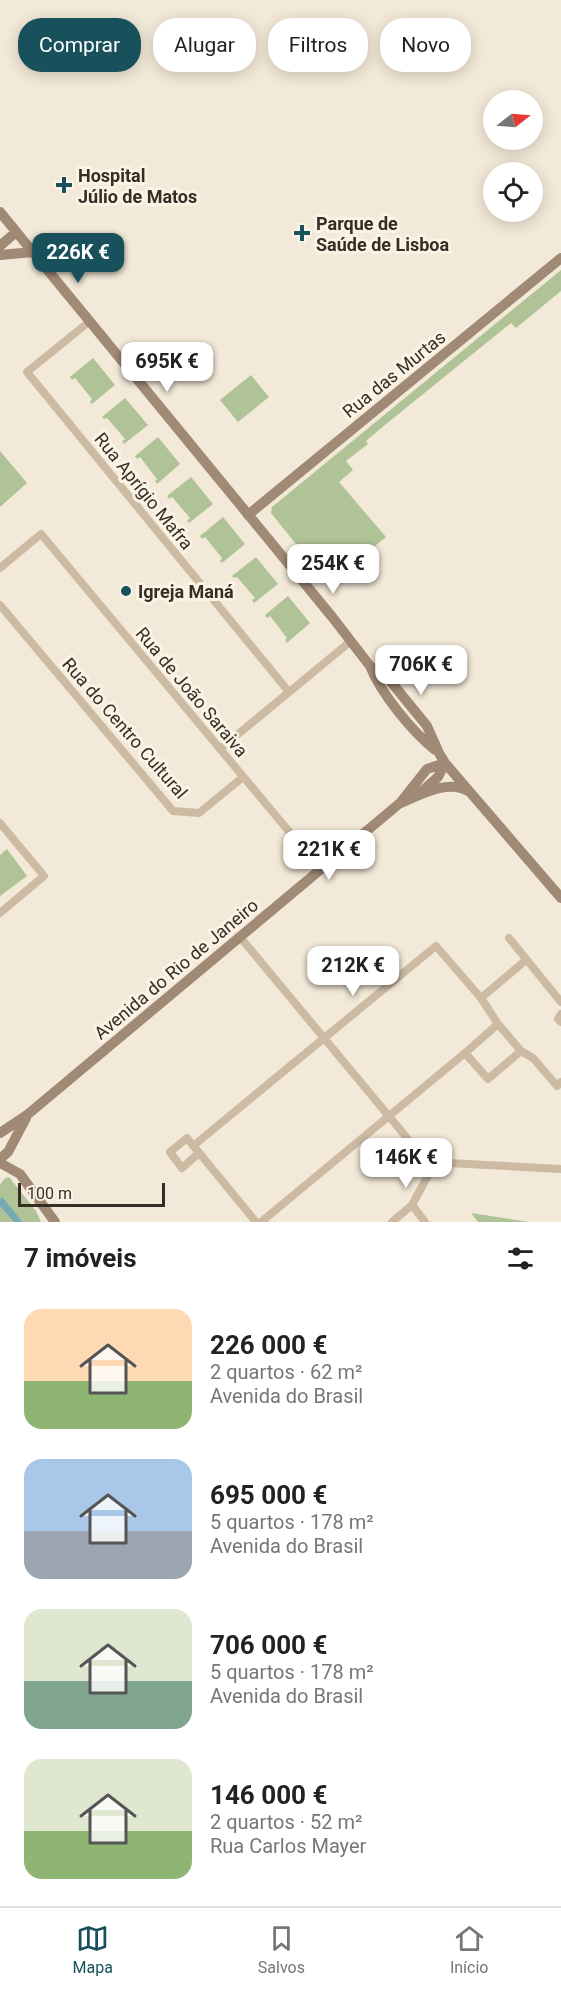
<!DOCTYPE html>
<html lang="pt">
<head>
<meta charset="utf-8">
<style>
  :root { --surface:#fff; --page:#f6f6f6; --text:#222; --muted:#767676; --line:#e0e0e0; --accent:#18505b }
  body { margin:0; font-family:Roboto,sans-serif; background:var(--page); color:var(--text); height:100vh; display:flex; flex-direction:column; font-size:22px; white-space:nowrap }
  * { box-sizing:border-box; margin:0 }
  p { font-size:20px; color:var(--muted) }
  .icon { flex:none; width:33px; height:33px; fill:none; stroke:currentColor; stroke-width:2; stroke-linecap:round; stroke-linejoin:round }
  .map { position:relative; height:1222px; overflow:hidden }
  .drawer { display:flex; flex-direction:column; background:var(--surface); flex:1 }
  .drawer>* { flex:none }
  .guide { position:absolute; left:18px; top:18px; width:525px; height:54px; display:flex; gap:12px }
  .needle { width:39px; rotate:73deg }
  .tools { position:absolute; left:483px; top:90px; display:grid; gap:12px }
  .tools a { display:grid; place-items:center; width:60px; height:60px; border-radius:50%; background:var(--surface); box-shadow:0 3px 15px #0003; font-size:30px }
  .scale { position:absolute; left:18px; bottom:15px; width:147px; box-sizing:border-box; padding-left:6px; border:3px solid #372d26; border-top:0; font-size:16px; line-height:21px; white-space:nowrap; color:#372d26; -webkit-text-stroke:4px #fbf3e5; paint-order:stroke }
  .price { position:absolute; translate:-50% -51px; padding:0 14px; border-radius:12px; background:#fff; color:#222; font-size:20px; line-height:39px; filter:drop-shadow(0 2px 3px #0008) }
  .price::after { content:''; position:absolute; left:50%; top:36px; width:18px; height:14px; margin-left:-9px; background:inherit; clip-path:polygon(0 0,100% 0,50% 100%) }
  .price.selected { background:var(--accent); color:#fff }
  ul { padding:0; list-style:none }
  li { display:flex; align-items:center; gap:18px; height:150px; padding:0 24px }
  li span { display:grid; place-items:center; flex:none; width:168px; height:120px; border-radius:18px; color:#555 }
  li>.icon { margin-inline-start:auto }
  span .icon { width:72px; height:72px; fill:#fffc; stroke-width:1 }
  li b { font-size:26px }
  h2 { display:flex; justify-content:space-between; align-items:center; height:72px; padding:0 24px; font-size:26px }
  .tag { padding:0 21px; border-radius:24px; background:var(--surface); box-shadow:0 3px 15px #0003; font-size:21px; line-height:54px }
  .tag.selected { background:var(--accent); color:#fff }
  .dock { display:flex; justify-content:space-around; align-items:center; height:84px; border-top:2px solid var(--line); background:var(--surface); font-size:16px; color:var(--muted) }
  .dock a { display:grid; justify-items:center; gap:3px }
  .dock .selected { color:var(--accent) }
  .map>svg:first-child { display:block }
  .green { fill:#b0c397 }
  .water { fill:#75aab2 }
  .lines { fill:none; stroke-linecap:round; stroke-linejoin:round }
  .street { stroke:#ccbaa3; stroke-width:8 }
  .secondary { stroke:#a08975; stroke-width:10 }
  .poi-dot { fill:#18505b; stroke:#fbf3e5; stroke-width:2 }
  .labels { text-anchor:middle; dominant-baseline:central; stroke-width:6; stroke-linejoin:round; paint-order:stroke }
  .poi-label { font-size:18px; font-weight:bold; fill:#372d26; stroke:#fbf3e5; text-anchor:start }
  .street-label { font-size:18px; fill:#372d26; stroke:#fbf3e5 }
</style>
</head>
<body>
<div class="map">
<svg width="561" height="1222" viewBox="0 0 561 1222">
  <rect width="100%" height="100%" fill="#f3e9d8"/>
  <path class="green" d="M561 270V291L516 328 511 323 380 429 366 441 368 444 346 461 353 470 339 482 386 537 328 584 271 513 272 507Z
    M93 358 115 385 92 404 90 402 92 399 75 378 72 380 70 377Z
    M251 375 269 397 238 422 220 400Z
    M125 398 148 425 124 444 122 441 125 439 107 418 104 419 102 417Z
    M158 437 180 464 157 484 155 481 157 479 140 457 137 459 135 456Z
    M0 451 27 483 0 507Z
    M191 477 213 504 189 523 187 521 190 518 172 497 169 499 167 496Z
    M223 517 245 544 222 563 220 561 222 558 205 537 202 539 200 536Z
    M256 557 278 584 254 603 252 600 255 598 237 577 234 578 232 576Z
    M288 596 310 623 287 643 285 640 287 638 270 616 267 618 265 615Z
    M7 849 27 876 0 896V855Z
    M9 1177 36 1211 41 1222H0V1185L4 1179Z
    M471 1213 529 1222H478Z"/>
  <path class="water" d="M2 1197 21 1220V1222H14L0 1206V1199Z"/>
  <g class="lines">
    <path class="street" d="M90 321 27 372 289 692
      M0 568 41 534 321 870
      M0 605 173 811 199 813 243 777
      M220 749 351 641
      M0 823 44 876 0 913
      M240 937 432 1168
      M509 938 561 1002
      M481 998 526 960
      M561 1014 558 1019 561 1022
      M521 1051 533 1058 557 1086 561 1082
      M193 1146 436 946 481 998 498 1024 521 1051 488 1079 465 1053 498 1024
      M199 1153 182 1168 170 1152 187 1138 256 1222
      M432 1168 449 1163 561 1169
      M412 1205 425 1222
      M261 1222 465 1053
      M392 1222 412 1205 432 1168"/>
    <path class="secondary" d="M0 212 333 618 370 666 387 677 427 726 439 753 445 763 561 898
      M0 246 16 232
      M0 255 33 252
      M248 515 561 258
      M370 666C381 694 412 731 435 750
      M421 792 438 777 445 763
      M401 803C420 795 448 779 468 791
      M0 1133 27 1115 400 803 427 769 445 763
      M1 1158 8 1152 26 1118
      M2 1164 20 1174 55 1222"/>
  </g>
  <g class="poi-dot">
    <path d="M61 176h6v6h6v6h-6v6h-6v-6h-6v-6h6z"/>
    <path d="M299 224h6v6h6v6h-6v6h-6v-6h-6v-6h6z"/>
    <circle cx="126" cy="591" r="6"/>
  </g>
  <g class="labels">
    <g class="poi-label">
      <text x="78" y="175">Hospital<tspan x="78" dy="21">Júlio de Matos</tspan></text>
      <text x="316" y="223">Parque de<tspan x="316" dy="21">Saúde de Lisboa</tspan></text>
      <text x="138" y="591">Igreja Maná</text>
    </g>
    <g class="street-label">
      <text transform="translate(394 374) rotate(-39)">Rua das Murtas</text>
      <text transform="translate(144 491) rotate(51)">Rua Aprígio Mafra</text>
      <text transform="translate(192 692) rotate(50)">Rua de João Saraiva</text>
      <text transform="translate(125 728) rotate(49)">Rua do Centro Cultural</text>
      <text transform="translate(176 969) rotate(-40)">Avenida do Rio de Janeiro</text>
    </g>
  </g>
</svg>
<div class="tools">
<a><svg class="needle" viewBox="-14 -14 28 28"><path d="M0-13l5 13h-10z" fill="#e53935"/><path d="M0 13l5-13h-10z" fill="#767676"/></svg></a>
<a><svg class="icon" aria-label="locate" viewBox="0 0 24 24"><circle cx="12" cy="12" r="6"/><path d="M12 2v4M12 18v4M2 12h4M18 12h4"/></svg></a>
</div>
<div class="scale">100 m</div>
<b class="price selected" style="left:78px;top:284px">226K €</b>
<b class="price" style="left:167px;top:393px">695K €</b>
<b class="price" style="left:333px;top:595px">254K €</b>
<b class="price" style="left:421px;top:696px">706K €</b>
<b class="price" style="left:329px;top:881px">221K €</b>
<b class="price" style="left:353px;top:997px">212K €</b>
<b class="price" style="left:406px;top:1189px">146K €</b>
<div class="guide">
<a class="tag selected">Comprar</a>
<a class="tag">Alugar</a>
<a class="tag">Filtros</a>
<a class="tag">Novo</a>
</div>
</div>
<section class="drawer">
<h2>7 imóveis<svg class="icon" aria-label="filters" viewBox="0 0 24 24"><path d="M4 7h16M4 17h16"/><circle cx="9" cy="7" r="2"/><circle cx="15" cy="17" r="2"/></svg></h2>
<ul>
<li><span style="background:linear-gradient(#ffd9b3 60%,#8fb573 0)"><svg class="icon" aria-label="home" viewBox="0 0 24 24"><path d="M3 11l9-7 9 7M6 9v11h12V9"/></svg></span><div><b>226 000 €</b><p>2 quartos · 62 m²</p><p>Avenida do Brasil</p></div></li>
<li><span style="background:linear-gradient(#a9c7e8 60%,#9aa5b1 0)"><svg class="icon" aria-label="home" viewBox="0 0 24 24"><path d="M3 11l9-7 9 7M6 9v11h12V9"/></svg></span><div><b>695 000 €</b><p>5 quartos · 178 m²</p><p>Avenida do Brasil</p></div></li>
<li><span style="background:linear-gradient(#dfe7d0 60%,#7fa58c 0)"><svg class="icon" aria-label="home" viewBox="0 0 24 24"><path d="M3 11l9-7 9 7M6 9v11h12V9"/></svg></span><div><b>706 000 €</b><p>5 quartos · 178 m²</p><p>Avenida do Brasil</p></div></li>
<li><span style="background:linear-gradient(#dfe7d0 60%,#8fb573 0)"><svg class="icon" aria-label="home" viewBox="0 0 24 24"><path d="M3 11l9-7 9 7M6 9v11h12V9"/></svg></span><div><b>146 000 €</b><p>2 quartos · 52 m²</p><p>Rua Carlos Mayer</p></div></li>
</ul>
</section>
<nav class="dock">
<a class="selected"><svg class="icon" aria-label="map" viewBox="0 0 24 24"><path d="M3 6l6-2 6 2 6-2v14l-6 2-6-2-6 2zM9 4v14M15 6v14"/></svg>Mapa</a>
<a><svg class="icon" aria-label="saved" viewBox="0 0 24 24"><path d="M7 4h10v16l-5-4-5 4z"/></svg>Salvos</a>
<a><svg class="icon" aria-label="home" viewBox="0 0 24 24"><path d="M3 11l9-7 9 7M6 9v11h12V9"/></svg>Início</a>
</nav>
</body>
</html>
